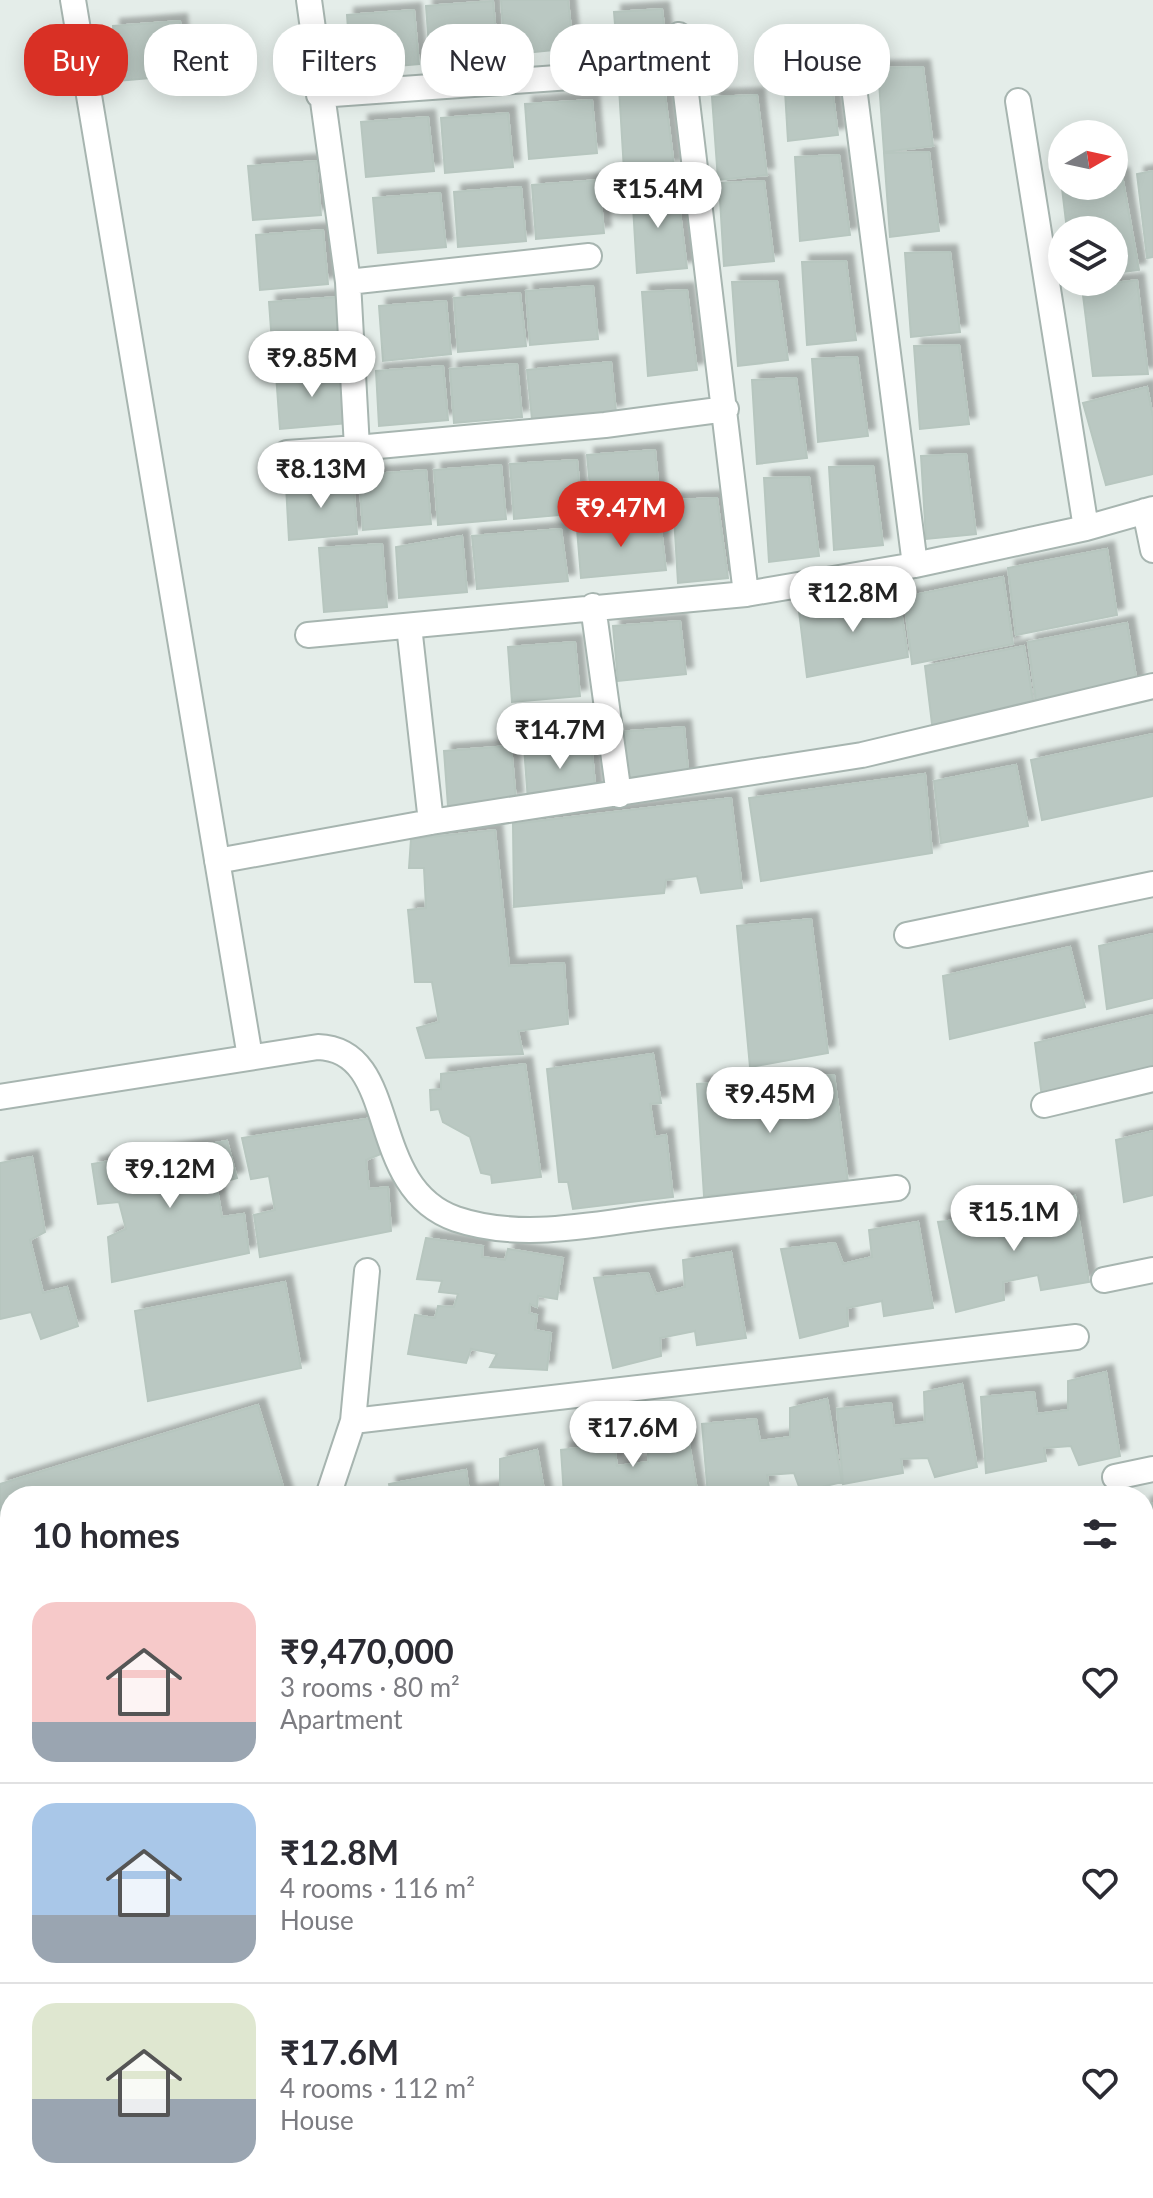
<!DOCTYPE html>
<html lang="en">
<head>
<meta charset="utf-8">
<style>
  :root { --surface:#fff; --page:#f2f2f3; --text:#2b2b33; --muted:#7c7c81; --line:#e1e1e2; --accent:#d93025 }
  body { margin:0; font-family:Lato,sans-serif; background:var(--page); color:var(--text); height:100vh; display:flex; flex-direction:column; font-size:30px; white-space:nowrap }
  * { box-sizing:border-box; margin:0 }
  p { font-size:26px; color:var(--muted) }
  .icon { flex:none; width:44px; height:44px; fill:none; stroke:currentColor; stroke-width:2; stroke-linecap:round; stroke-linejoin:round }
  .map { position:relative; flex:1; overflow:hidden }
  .panel { position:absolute; left:0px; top:1486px; width:1154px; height:712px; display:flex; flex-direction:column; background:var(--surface); border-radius:32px 32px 0 0; box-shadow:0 4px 20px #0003 }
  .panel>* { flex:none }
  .guide { position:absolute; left:24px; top:24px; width:1106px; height:72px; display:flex; gap:16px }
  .needle { width:52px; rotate:81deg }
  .controls { position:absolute; left:1048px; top:120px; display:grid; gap:16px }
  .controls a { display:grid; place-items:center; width:80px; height:80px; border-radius:50%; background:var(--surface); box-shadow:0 4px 20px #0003; font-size:40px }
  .price { position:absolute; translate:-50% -68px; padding:0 18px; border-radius:28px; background:#fff; color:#222; font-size:26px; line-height:52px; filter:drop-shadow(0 2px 4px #0008) }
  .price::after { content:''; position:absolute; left:50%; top:48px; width:24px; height:18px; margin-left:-12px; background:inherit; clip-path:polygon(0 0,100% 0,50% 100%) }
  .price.on { background:var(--accent); color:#fff }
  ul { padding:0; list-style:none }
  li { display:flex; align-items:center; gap:24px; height:200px; padding:0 32px }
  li+li { border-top:2px solid var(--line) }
  li span { display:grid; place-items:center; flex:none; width:224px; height:160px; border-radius:24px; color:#555 }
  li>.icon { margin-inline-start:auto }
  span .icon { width:96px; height:96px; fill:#fffc; stroke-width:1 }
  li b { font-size:34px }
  h2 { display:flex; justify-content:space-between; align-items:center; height:96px; padding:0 32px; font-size:34px }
  .chip { padding:0 28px; border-radius:32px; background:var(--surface); box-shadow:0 4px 20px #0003; font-size:28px; line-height:72px }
  .chip.on { background:var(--accent); color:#fff }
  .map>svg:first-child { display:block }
  .building { fill:#bac8c2; stroke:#b7c6bf; stroke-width:2; filter:url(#shadow) }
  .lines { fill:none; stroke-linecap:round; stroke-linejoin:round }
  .minor-casing { stroke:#a7b5b0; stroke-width:28 }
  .minor { stroke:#fff; stroke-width:24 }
</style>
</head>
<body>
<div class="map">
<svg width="1153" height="2198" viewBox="0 0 1153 2198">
  <defs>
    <filter id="shadow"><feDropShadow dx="7" dy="-7" stdDeviation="2" flood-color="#0004"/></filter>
  </defs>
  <rect width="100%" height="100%" fill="#e4ede9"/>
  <path class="building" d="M501 0H568L573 48 505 55Z
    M493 1 498 55 430 61 426 6Z
    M662 9 670 74H619L614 12Z
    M414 10 419 64 351 70 347 15Z
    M180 21 185 75 117 81 113 26Z
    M828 55 838 135 788 141 783 57Z
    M923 67 933 146 884 152 878 68Z
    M664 86 674 166 624 171 619 87Z
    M757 95 767 175 718 180 712 97Z
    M592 100 597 153 529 159 525 104Z
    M508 113 513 167 445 173 441 118Z
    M428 117 434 171 366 177 361 122Z
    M929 152 939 231 890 237 884 153Z
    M839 155 850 235 800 241 795 157Z
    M316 161 321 215 253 220 248 166Z
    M1153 171V257L1147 258 1137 174Z
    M1114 175H1122L1139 270 1114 273V230H1067L1061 180 1062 186H1114Z
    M599 180 604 233 536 239 532 185Z
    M764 181 774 261 724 266 719 183Z
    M521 187 526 241 458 247 454 192Z
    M677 188 687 268 637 273 632 189Z
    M440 193 446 247 378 253 373 198Z
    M323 230 328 284 260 290 256 235Z
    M950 252 960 332 911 337 905 253Z
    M846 261 856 340 807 345 802 262Z
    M1137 280 1148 374 1093 376 1082 287Z
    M777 281 788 360 738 366 732 282Z
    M593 286 598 339 530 345 526 291Z
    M687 290 697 370 648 376 642 292Z
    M520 293 526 346 458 352 454 298Z
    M337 297 341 351 273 357 269 302Z
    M446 301 451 354 383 361 379 306Z
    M959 345 969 424 920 429 914 346Z
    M857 357 868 436 818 442 812 359Z
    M611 362 616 412 532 419 527 370Z
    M517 364 522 417 454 423 450 369Z
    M443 366 448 420 379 426 376 371Z
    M343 369 348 423 280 429 276 374Z
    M796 378 807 458 757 464 752 380Z
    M1147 387 1153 417V474L1106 485 1083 403Z
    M655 450 660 503 592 509 587 455Z
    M966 454 976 534 926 539 921 456Z
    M577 460 582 513 514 519 510 464Z
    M501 465 506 519 438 525 434 470Z
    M873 466 883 545 834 550 829 467Z
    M426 470 431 524 363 530 359 475Z
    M809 477 819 556 769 562 764 478Z
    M353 480 357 534 289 540 286 485Z
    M717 498 728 578 678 583 673 500Z
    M660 520 666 570 581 578 577 529Z
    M561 529 568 581 477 589 472 536Z
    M462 536 467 592 399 598 396 547Z
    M382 544 387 607 324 612 319 548Z
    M1107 549 1117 615 1016 635 1008 568Z
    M1003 577 1013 644 912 664 904 597Z
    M898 591 908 657 807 677 799 611Z
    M680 621 686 674 618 681 613 626Z
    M1127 623 1138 689 1037 709 1028 642Z
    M575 642 580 696 512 702 508 647Z
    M1024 646 1035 712 933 732 925 666Z
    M684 727 689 780 621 787 617 732Z
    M1153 734V796L1042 820 1031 760Z
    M591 742 596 795 528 801 524 747Z
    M511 746 516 800 448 806 444 751Z
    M1016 765 1028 826 941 843 934 781Z
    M925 774 932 853 761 881 749 798Z
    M731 798 742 888 701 893 697 876 666 880 664 893 514 907 513 824Z
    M495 830 509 966 564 963 568 1024 518 1031 523 1054 426 1058 417 1028 439 1022 432 982H415L408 910 426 908 424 868H409L411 839Z
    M811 919 828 1053 750 1067 737 926Z
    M1153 934V998L1107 1009 1099 946Z
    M1070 947 1085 1007 950 1039 943 976Z
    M1153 1015V1079L1043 1105 1035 1043Z
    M653 1054 661 1103 650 1104 655 1137 666 1135 673 1197 573 1209 568 1182H559L547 1069Z
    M525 1064 541 1177 492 1183 491 1175 481 1173 470 1137 443 1122 439 1109 431 1110 430 1090 441 1089V1074Z
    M834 1075 848 1182 704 1196 697 1084Z
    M373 1118 381 1154 366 1160 369 1189 388 1187 391 1231 260 1257 254 1215 275 1210 269 1176 251 1179 242 1138Z
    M1153 1131V1195L1124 1202 1116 1140Z
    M227 1141 237 1178 216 1184 222 1217 244 1214 249 1253 112 1282 108 1237 126 1229 119 1202 98 1204 92 1164Z
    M32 1157 45 1232 30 1240 43 1293 67 1287 78 1326 41 1339 31 1312 0 1319V1163Z
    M1075 1196 1089 1282 1041 1290 1038 1275 1003 1282 1004 1300 956 1312 938 1222 991 1217 999 1238 1028 1231 1026 1204Z
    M918 1222 933 1308 884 1316 882 1301 847 1308 848 1326 800 1338 781 1249 835 1243 843 1264 872 1257 869 1230Z
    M426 1238 483 1246 482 1257 505 1260 508 1249 563 1258 557 1299 538 1296 537 1307 530 1304 529 1313 537 1315 535 1330 551 1333 547 1370 490 1367 497 1354 471 1349 466 1363 408 1354 415 1315 435 1318 438 1306 454 1307 458 1294 439 1292 442 1281 417 1279Z
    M731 1252 746 1338 697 1345 695 1331 660 1338 661 1356 613 1368 594 1278 648 1273 656 1294 685 1287 683 1260Z
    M285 1282 301 1368 148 1401 135 1311Z
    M1106 1372 1120 1456 1079 1465 1071 1446 1044 1448 1046 1461 986 1473 981 1397 1034 1392 1037 1414 1068 1410V1381Z
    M962 1384 977 1467 935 1477 928 1458 901 1459 903 1473 843 1484 837 1409 891 1403 894 1426 925 1422 924 1392Z
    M827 1399 842 1482 801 1492 794 1473 767 1475 769 1488 708 1496 702 1424 756 1419 760 1441 790 1437V1408Z
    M258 1405 286 1496H10V1579L0 1581V1484Z
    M686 1425 698 1496H564L561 1450 614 1444 617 1466 648 1462V1433Z
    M537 1450 545 1496H391L389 1484 466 1470 469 1492 500 1488V1459Z
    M1153 1503V1582L1144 1584V1504Z
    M10 1882V2094L0 2091V1886Z
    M1144 2134 1153 2166V2198H1049L1047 2188H1144Z
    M565 2188H636L601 2198H568Z
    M697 2188H761L763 2198H652Z
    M817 2188H886L888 2198H819Z"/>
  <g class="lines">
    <defs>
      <path id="minor" d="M73 0 250 1057
        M309 0 348 282 357 448 605 425 726 409
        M679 35 746 594
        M849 48 915 565
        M319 95 571 77
        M1018 101 1086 528
        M348 282 589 256
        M287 453 357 448
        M1145 511 1153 550
        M593 606 619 795
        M409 626 431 822
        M308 635 746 594 915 565 1086 528 1153 509
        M217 861 431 822 862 755 1153 686
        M907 935 1153 884
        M0 1097 318 1047C402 1050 364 1187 456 1219 524 1242 598 1223 667 1215 744 1206 821 1197 897 1188
        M1044 1105 1153 1079
        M1104 1280 1153 1270
        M353 1421 367 1271
        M1115 1477 1153 1469
        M328 1496 353 1421 1076 1337
        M0 1654 10 1655
        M1144 1692 1153 1693
        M0 1722H10
        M1144 1761H1153
        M1147 2085 1153 2108
        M0 2172 10 2169
        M894 2188 896 2198
        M1036 2188 1039 2198
        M375 2198 400 2190"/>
    </defs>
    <use href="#minor" class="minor-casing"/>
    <use href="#minor" class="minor"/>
  </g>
</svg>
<div class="controls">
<a><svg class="needle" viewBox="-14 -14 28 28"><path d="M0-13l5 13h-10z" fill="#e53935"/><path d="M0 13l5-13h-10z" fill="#7c7c81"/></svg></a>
<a><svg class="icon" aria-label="layers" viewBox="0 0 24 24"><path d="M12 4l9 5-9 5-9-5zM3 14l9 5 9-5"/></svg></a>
</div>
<b class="price" style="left:658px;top:230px">₹15.4M</b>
<b class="price" style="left:312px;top:399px">₹9.85M</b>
<b class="price" style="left:321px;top:510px">₹8.13M</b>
<b class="price on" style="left:621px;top:549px">₹9.47M</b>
<b class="price" style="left:853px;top:634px">₹12.8M</b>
<b class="price" style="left:560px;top:771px">₹14.7M</b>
<b class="price" style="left:770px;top:1135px">₹9.45M</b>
<b class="price" style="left:170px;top:1210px">₹9.12M</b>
<b class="price" style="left:1014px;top:1253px">₹15.1M</b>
<b class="price" style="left:633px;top:1469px">₹17.6M</b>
<div class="guide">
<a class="chip on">Buy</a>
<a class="chip">Rent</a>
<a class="chip">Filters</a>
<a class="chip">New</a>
<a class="chip">Apartment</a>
<a class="chip">House</a>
</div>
<section class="panel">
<h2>10 homes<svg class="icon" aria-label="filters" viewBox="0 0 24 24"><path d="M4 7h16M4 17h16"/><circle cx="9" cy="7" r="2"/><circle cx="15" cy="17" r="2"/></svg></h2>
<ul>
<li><span style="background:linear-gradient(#f6c9c9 75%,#9aa5b1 0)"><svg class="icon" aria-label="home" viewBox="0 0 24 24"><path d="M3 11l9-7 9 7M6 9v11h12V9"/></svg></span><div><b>₹9,470,000</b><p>3 rooms · 80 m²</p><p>Apartment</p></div><svg class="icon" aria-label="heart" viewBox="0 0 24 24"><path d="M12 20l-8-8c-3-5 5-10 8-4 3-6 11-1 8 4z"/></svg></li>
<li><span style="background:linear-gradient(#a9c7e8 70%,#9aa5b1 0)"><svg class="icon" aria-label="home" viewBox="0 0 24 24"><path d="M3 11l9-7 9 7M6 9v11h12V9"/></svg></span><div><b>₹12.8M</b><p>4 rooms · 116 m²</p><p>House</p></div><svg class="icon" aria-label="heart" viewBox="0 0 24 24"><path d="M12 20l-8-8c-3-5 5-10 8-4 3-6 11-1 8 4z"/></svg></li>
<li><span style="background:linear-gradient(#dfe7d0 60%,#9aa5b1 0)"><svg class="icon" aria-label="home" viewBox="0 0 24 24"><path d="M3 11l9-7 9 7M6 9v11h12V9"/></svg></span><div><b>₹17.6M</b><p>4 rooms · 112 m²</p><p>House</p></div><svg class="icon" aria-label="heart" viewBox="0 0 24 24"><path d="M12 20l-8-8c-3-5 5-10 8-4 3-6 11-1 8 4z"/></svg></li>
</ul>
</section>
</div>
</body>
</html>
